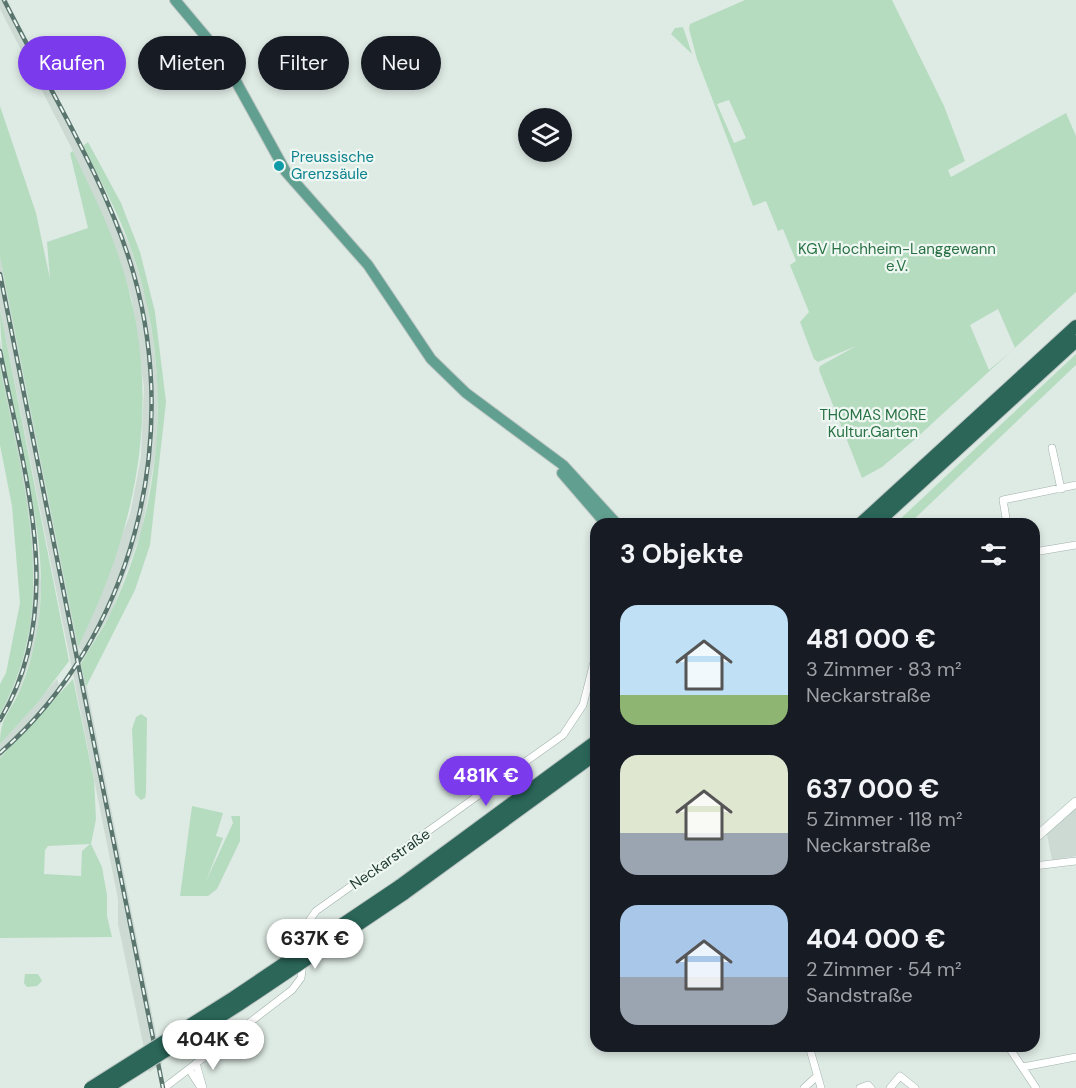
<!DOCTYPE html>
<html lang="de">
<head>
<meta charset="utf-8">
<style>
  :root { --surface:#171b24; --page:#242831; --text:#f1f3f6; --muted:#9ea1a6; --accent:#7c3aed }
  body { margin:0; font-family:"DM Sans",sans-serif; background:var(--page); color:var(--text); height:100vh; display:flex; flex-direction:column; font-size:22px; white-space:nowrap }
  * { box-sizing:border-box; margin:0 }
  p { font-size:20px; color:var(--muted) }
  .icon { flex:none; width:33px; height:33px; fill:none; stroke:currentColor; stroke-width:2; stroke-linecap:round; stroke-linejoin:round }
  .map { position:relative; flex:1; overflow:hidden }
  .drawer { position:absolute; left:590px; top:518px; width:450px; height:534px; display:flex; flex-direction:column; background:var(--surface); border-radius:18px; box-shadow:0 3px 9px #0003 }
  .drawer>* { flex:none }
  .guide { position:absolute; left:18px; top:36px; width:482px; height:54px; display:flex; gap:12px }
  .tools { position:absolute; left:518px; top:108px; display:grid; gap:12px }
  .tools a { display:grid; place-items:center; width:54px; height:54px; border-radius:50%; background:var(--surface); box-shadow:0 3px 9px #0003; font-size:30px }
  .price { position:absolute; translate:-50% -51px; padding:0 14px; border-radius:21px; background:#fff; color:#222; font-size:20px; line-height:39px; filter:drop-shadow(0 2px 3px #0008) }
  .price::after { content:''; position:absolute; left:50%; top:36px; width:18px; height:14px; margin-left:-9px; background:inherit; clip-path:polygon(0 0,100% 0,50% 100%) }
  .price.on { background:var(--accent); color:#fff }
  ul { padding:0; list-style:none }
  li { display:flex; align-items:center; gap:18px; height:150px; padding:0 30px }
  li span { display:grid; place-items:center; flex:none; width:168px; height:120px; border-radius:18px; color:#555 }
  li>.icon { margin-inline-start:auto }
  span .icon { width:72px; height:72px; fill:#fffc; stroke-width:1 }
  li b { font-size:26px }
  h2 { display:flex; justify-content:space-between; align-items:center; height:72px; padding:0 30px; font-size:26px }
  .pill { padding:0 21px; border-radius:27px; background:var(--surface); box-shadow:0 3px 9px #0003; font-size:21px; line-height:54px }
  .pill.on { background:var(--accent); color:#fff }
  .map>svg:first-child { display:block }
  .built { fill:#ccdad3 }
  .green { fill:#b6dcc0; fill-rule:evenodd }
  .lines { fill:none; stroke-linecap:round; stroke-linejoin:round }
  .street-casing { stroke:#a1b1ab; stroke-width:8 }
  .secondary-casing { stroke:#9db6ac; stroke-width:10 }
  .primary-casing { stroke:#bcc4c2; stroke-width:12 }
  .highway-casing { stroke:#bcc4c2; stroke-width:14 }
  .street { stroke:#fff; stroke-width:7 }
  .secondary { stroke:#fff; stroke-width:9 }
  .primary { stroke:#61a090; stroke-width:10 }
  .highway { stroke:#2b6659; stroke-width:12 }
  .rail-casing { stroke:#59756e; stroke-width:4.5 }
  .rail { stroke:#eef7f2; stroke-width:2; stroke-dasharray:7; stroke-linecap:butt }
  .highway-bridge-casing { stroke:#bcc4c2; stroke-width:14; stroke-linecap:butt }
  .highway-bridge { stroke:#2b6659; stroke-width:12 }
  .culture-dot { fill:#0f9aa8; stroke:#eef7f2; stroke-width:2 }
  .labels { text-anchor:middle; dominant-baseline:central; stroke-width:4.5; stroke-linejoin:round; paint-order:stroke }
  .culture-label { font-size:15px; fill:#0d838f; stroke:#eef7f2; text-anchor:start }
  .park-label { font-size:15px; fill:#297144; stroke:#eef7f2 }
  .street-label { font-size:15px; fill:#1f3932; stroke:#eef7f2 }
</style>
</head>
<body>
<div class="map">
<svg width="1076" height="1088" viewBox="0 0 1076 1088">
  <rect width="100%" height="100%" fill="#deeae4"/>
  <path class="built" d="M0 0H7L90 161 130 246 146 298 153 340 158 386 157 445 142 530 111 613 86 654 79 648 162 1064 149 1072 118 924V899L0 309V257L78 646 130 515 141 457 144 387 132 300 117 251 73 151 0 9Z
    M0 341 34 516 41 584 39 627 34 648 20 689 0 725V714L15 686 27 646 34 583 29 517 0 366Z
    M57 679 61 691 0 758V744Z
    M1076 808V856L1052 860 1047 834Z"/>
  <path class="green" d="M745 0H892L944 106 965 161 948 170 951 177 1066 113 1076 136V292L913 441 882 467 862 478 819 370 820 366 856 346 818 362 814 359 800 322 809 312 790 265 796 261 783 229 778 231 766 201 753 206 697 59 689 29 690 24ZM729 100 746 138 734 143 717 104ZM998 309 1015 348 989 370 970 325Z
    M683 27 692 54 671 34 675 28Z
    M0 106 36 213 50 279 47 242 88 228 70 153 73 151C88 184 105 216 117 251 166 390 140 522 78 647L0 257Z
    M88 142 121 203 140 252 155 312 166 402 150 545 135 590 86 687 81 664C90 646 103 630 111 612 165 500 173 367 131 249 119 213 99 179 83 146Z
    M0 309 69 661 38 702 0 744C0 717 10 713 20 690 34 656 41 620 41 584 41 491 0 402 0 309Z
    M1076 354V365L910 523H896Z
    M0 366C22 481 62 605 0 714V684L6 673 20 603 12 506 0 445Z
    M73 679 94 780 96 819 91 844 102 867 107 895V916L112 937 0 938V758ZM90 844 82 851 81 876 44 874 45 850 48 846Z
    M141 714 147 718 146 792 145 798 141 800 135 794 132 729 136 717Z
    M192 806 223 813 216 836 223 838 206 881 233 823 231 816H240V841L217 889 208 896H180Z
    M25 974H38L42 981 37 986 27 987 24 983Z"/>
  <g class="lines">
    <defs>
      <path id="street" d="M1052 448 1061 489
        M1007 524 1003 500 1076 485
        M1034 552 1076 545
        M1034 866 1076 861
        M303 950 304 928 316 911 563 735 583 705 596 654
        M809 1046 821 1088
        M1008 1046 1036 1088
        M196 1063 203 1088
        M1023 1067 1076 1057
        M189 1069 201 1088
        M164 1088 292 990 301 978 303 962
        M804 1088 816 1077
        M860 1088 868 1085 871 1088
        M890 1088 900 1076 915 1088"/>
      <path id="secondary" d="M1034 839 1076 802"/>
      <path id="primary" d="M175 0 222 56 286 172 368 265 431 359 466 393 563 465 617 524
        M562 473 606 524"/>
      <path id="highway" d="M860 524 1076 326
        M876 524 1076 341
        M399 886 596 741
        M404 894 596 754"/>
    </defs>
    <use href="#street" class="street-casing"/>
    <use href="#secondary" class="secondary-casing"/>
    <use href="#primary" class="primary-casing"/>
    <use href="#highway" class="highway-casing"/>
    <use href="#street" class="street"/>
    <use href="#secondary" class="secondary"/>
    <use href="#primary" class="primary"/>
    <use href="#highway" class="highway"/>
    <defs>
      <path id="rail" d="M0 274 163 1088
        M0 351C23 471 69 606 0 720
        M0 753C133 637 181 443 134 275 108 183 47 86 4 0"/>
    </defs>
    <use href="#rail" class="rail-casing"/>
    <use href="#rail" class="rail"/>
    <defs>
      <path id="highway-bridge" d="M90 1088 234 997 399 886
        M107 1088 239 1005 404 894"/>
    </defs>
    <use href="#highway-bridge" class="highway-bridge-casing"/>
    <use href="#highway-bridge" class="highway-bridge"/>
  </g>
  <circle class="culture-dot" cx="279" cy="166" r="6"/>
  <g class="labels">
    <g class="culture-label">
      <text x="291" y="157">Preussische<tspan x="291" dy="17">Grenzsäule</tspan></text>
    </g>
    <g class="park-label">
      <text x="897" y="249">KGV Hochheim-Langgewann<tspan x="897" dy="17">e.V.</tspan></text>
      <text x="873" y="415">THOMAS MORE<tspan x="873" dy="17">Kultur.Garten</tspan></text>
    </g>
    <g class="street-label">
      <text transform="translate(390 859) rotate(-35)">Neckarstraße</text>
    </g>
  </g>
</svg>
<div class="tools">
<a><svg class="icon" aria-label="layers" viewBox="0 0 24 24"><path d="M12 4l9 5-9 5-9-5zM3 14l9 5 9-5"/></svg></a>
</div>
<b class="price on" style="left:486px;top:807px">481K €</b>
<b class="price" style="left:315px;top:970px">637K €</b>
<b class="price" style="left:213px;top:1071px">404K €</b>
<div class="guide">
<a class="pill on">Kaufen</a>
<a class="pill">Mieten</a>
<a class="pill">Filter</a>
<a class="pill">Neu</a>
</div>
<section class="drawer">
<h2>3 Objekte<svg class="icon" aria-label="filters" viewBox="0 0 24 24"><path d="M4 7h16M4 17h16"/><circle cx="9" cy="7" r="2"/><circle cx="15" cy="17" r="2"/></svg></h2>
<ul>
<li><span style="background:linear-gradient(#bfe0f5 75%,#8fb573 0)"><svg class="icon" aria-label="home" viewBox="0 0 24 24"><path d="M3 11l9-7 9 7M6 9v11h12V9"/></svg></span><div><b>481 000 €</b><p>3 Zimmer · 83 m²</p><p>Neckarstraße</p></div></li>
<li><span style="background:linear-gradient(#dfe7d0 65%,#9aa5b1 0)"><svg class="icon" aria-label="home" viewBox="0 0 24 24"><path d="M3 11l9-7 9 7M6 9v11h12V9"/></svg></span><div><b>637 000 €</b><p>5 Zimmer · 118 m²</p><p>Neckarstraße</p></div></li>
<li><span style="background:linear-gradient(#a9c7e8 60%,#9aa5b1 0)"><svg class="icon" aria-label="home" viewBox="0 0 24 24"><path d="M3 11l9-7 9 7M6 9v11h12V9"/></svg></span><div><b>404 000 €</b><p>2 Zimmer · 54 m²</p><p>Sandstraße</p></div></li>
</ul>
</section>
</div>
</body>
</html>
